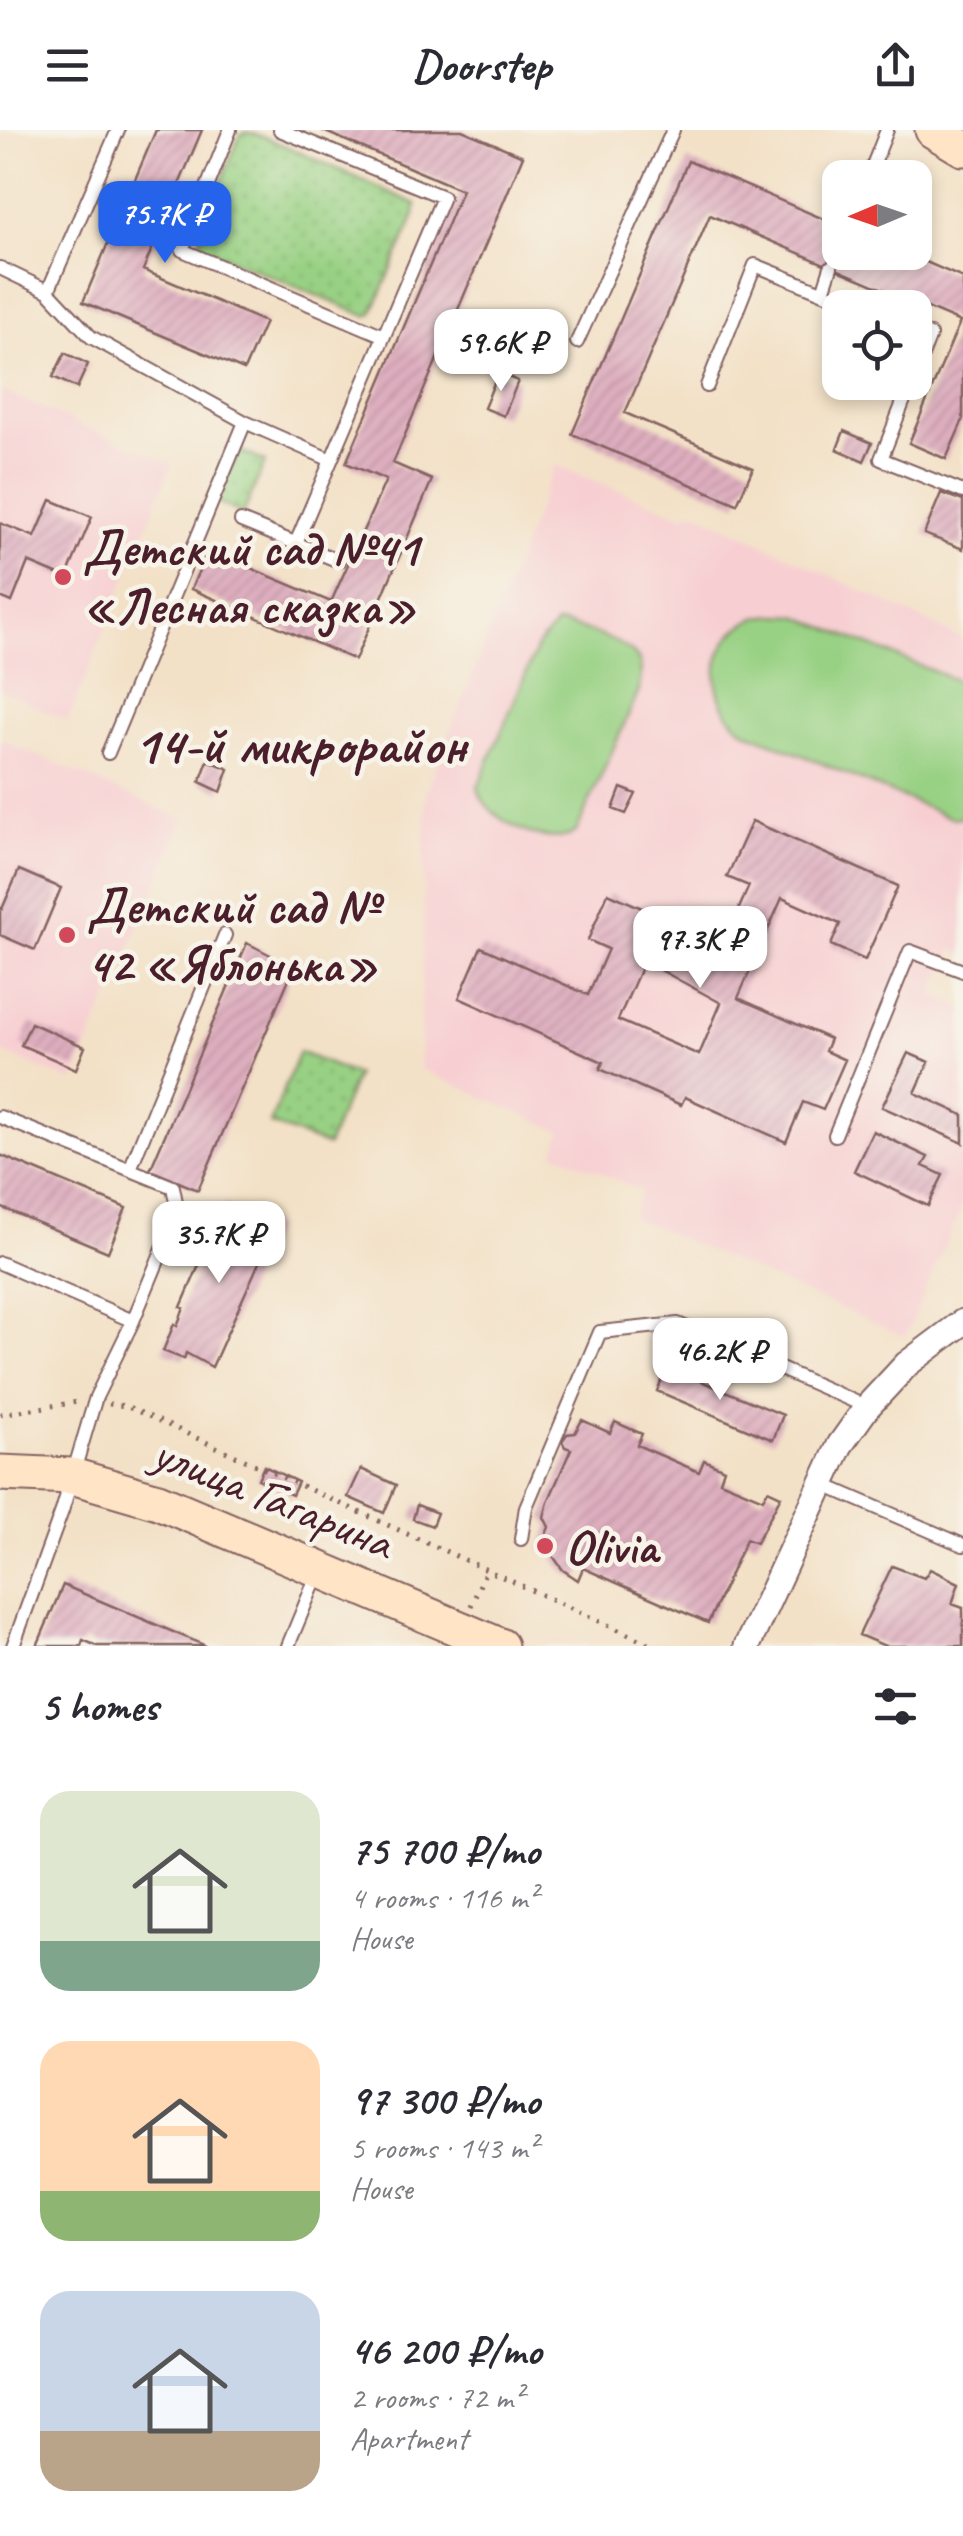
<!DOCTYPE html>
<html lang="en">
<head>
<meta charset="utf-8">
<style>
  :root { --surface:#fff; --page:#f7f7f7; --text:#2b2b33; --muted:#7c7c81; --accent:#2563eb }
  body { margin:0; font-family:Caveat,sans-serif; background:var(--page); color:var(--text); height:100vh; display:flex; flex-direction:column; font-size:38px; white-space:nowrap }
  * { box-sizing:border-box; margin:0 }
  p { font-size:32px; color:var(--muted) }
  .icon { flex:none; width:55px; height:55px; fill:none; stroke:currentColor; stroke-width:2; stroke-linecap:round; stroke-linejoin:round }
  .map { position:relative; height:1516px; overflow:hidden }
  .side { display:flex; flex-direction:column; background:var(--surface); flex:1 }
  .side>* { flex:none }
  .needle { width:65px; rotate:268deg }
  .fabs { position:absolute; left:822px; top:30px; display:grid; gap:20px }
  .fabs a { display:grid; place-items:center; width:110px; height:110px; border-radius:20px; background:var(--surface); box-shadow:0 5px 15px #0003; font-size:50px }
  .price { position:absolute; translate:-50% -85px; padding:0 22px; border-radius:20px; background:#fff; color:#222; font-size:32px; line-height:65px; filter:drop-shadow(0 2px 5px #0008) }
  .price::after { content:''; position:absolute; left:50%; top:60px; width:30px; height:22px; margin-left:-15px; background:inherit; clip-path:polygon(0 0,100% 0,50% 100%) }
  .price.active { background:var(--accent); color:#fff }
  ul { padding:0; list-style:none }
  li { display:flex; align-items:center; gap:30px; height:250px; padding:0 40px }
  li span { display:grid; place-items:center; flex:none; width:280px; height:200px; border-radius:30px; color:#555 }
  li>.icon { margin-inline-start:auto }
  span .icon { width:120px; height:120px; fill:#fffc; stroke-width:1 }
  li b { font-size:42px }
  h2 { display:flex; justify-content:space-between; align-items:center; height:120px; padding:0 40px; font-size:42px }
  header { display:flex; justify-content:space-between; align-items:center; height:130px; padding:0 40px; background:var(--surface); font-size:45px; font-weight:600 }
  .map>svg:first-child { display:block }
  .built { fill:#f7cfd2 }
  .grass { fill:url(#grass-dots); stroke:#727858; stroke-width:2.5 }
  .pitch { fill:#99d184; stroke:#727858; stroke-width:2.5 }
  .building { fill:url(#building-hatch); fill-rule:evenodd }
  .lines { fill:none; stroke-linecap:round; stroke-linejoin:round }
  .lane-casing { stroke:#856362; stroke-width:16 }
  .street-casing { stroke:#856362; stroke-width:29 }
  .secondary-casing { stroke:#856362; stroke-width:39 }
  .path { stroke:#856362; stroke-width:5; stroke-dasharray:2.5 8; stroke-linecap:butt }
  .lane { stroke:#fff; stroke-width:12 }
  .street { stroke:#fff; stroke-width:25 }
  .secondary { stroke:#ffe4c6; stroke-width:35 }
  .poi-dot { fill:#d1495b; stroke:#f7f3e8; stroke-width:4 }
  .labels { text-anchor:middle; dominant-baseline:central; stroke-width:9; stroke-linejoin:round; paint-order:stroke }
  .poi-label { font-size:50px; font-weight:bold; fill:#4a1f2b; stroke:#f7f3e8; text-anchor:start }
  .street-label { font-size:50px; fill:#4a1f2b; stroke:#f7f3e8 }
  .quarter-label { font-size:55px; font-weight:bold; fill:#4a1f2b; stroke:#f7f3e8 }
</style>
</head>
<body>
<header><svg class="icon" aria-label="menu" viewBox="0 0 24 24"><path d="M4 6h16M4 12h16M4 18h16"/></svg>Doorstep<svg class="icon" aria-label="share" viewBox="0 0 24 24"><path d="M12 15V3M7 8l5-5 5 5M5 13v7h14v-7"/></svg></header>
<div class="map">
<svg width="963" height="1516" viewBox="0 0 963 1516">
  <defs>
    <pattern id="grass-dots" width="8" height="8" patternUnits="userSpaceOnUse" patternTransform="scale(2.5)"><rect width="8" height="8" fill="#99d184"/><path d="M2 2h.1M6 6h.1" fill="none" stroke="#85b372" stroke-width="1.8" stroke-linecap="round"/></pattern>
    <pattern id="building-hatch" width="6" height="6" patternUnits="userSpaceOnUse" patternTransform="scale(2.5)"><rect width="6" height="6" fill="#deaebf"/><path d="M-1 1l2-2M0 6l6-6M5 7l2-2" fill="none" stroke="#c095a4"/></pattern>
  </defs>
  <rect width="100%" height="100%" fill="#f7f3e8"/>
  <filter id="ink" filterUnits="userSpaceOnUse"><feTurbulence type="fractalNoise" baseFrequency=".01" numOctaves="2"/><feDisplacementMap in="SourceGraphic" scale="20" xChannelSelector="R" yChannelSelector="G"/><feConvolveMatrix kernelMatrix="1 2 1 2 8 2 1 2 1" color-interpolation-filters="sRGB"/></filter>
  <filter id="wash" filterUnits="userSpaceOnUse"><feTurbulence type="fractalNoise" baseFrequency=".0048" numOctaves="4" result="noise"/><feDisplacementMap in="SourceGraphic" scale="40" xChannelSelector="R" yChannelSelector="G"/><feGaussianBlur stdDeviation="2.25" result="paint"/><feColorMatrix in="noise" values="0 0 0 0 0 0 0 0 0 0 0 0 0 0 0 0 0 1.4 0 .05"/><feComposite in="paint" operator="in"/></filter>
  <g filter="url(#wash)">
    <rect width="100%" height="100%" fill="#f3e1c7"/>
    <path class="built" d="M0 260 172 334 68 591 0 560Z
      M555 335 681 385 695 381 963 509V823L962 825 953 819 933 864 963 878V1074L905 1207 631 1087 642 1061 554 1022 562 1002 420 939 426 662Z
      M0 609 184 689 73 952 0 921Z"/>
    <path class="grass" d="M246 2 265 7 416 74 415 85 372 184 366 186 206 119 200 113 201 103 240 5Z
      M238 320 265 332 243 384 217 372Z
      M299 922 356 945 327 1016 270 994Z"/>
    <path class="pitch" d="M777 485 797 486 963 553V688L949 687 747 602C709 578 704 518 746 493 755 487 767 486 777 485Z
      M557 494C574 495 630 513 638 529 643 538 640 550 639 561L576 702C549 721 482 689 478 657L538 515Z"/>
    <g id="blocks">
      <path class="building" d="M156 0H202L143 140 265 192 244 240 83 172Z
        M321 0H462L523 26 393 333 432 350 355 530 191 459 208 420 331 472 386 350 346 333 462 60Z
        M688 31 840 96V122H903L963 148V290L946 329 909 313 960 192 710 85 625 283 753 338 737 374 572 304Z
        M65 223 88 234 77 258 53 247Z
        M498 243 518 251 504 286 484 278Z
        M844 301 872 313 864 331 837 319Z
        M941 363 963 371V419L924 404Z
        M51 370 92 387 66 448 28 432 12 472 0 467V393L35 407Z
        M208 630 229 639 221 662 200 652Z
        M621 658 636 664 626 684 613 679Z
        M752 691 898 756 865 830 831 815 840 794 782 768 738 868 830 909 825 921 845 930 823 980 803 972 786 1012 685 967 681 975 600 939 603 932 459 868 481 817 588 865 608 819 588 810 608 763 723 814 749 756 727 747ZM644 831 721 873 699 925 618 890Z
        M19 740 61 758 35 820 0 805V778L2 779Z
        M247 813 294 837 198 1060 150 1040Z
        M31 893 85 917 76 939 21 915Z
        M908 923 929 932 915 963 963 985V1013L882 977Z
        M873 1001 928 1027 923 1036 943 1045 928 1076 854 1041Z
        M0 1025 126 1078 108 1122 0 1077Z
        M225 1075 275 1097 212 1237 186 1223 184 1229 163 1221 174 1194 177 1196 184 1178 181 1177Z
        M667 1237 783 1285 773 1310 657 1261Z
        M582 1290 610 1303 615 1292 642 1304 637 1315 699 1342 704 1330 724 1339 720 1351 763 1369 768 1360 781 1366 756 1413 746 1409 708 1493 583 1438 578 1450 563 1440 553 1426 540 1420 549 1397 544 1387 548 1372 571 1319 565 1317 562 1311 567 1304 575 1303Z
        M264 1336 298 1352 292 1365 258 1349Z
        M361 1339 396 1355 384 1383 348 1367Z
        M417 1375 437 1383 432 1396 413 1389Z
        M892 1436 924 1448 930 1439 959 1453 952 1474 963 1478V1516H885L859 1505Z
        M63 1455 206 1516H97L83 1510 81 1516H37Z"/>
    </g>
  </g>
  <g filter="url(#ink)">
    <use href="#blocks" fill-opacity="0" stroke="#856362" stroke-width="2.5"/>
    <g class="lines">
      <defs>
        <path id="lane" d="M230 0 182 120 384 206
          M280 0 443 67 296 413
          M868 48 887 0
          M0 138 48 161 91 207 245 292 108 623
          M48 161 118 0
          M823 162 831 137
          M915 199 930 205 915 243
          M577 212 673 0
          M911 252 881 329 963 362
          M707 256 755 135 861 178
          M245 292 331 330
          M241 391 339 431
          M0 987 173 1057 178 1082 133 1191 96 1267 62 1381 13 1516
          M835 1005 910 821 963 841
          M130 1039 225 805
          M0 1133 133 1191
          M822 1354 963 1415
          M521 1409 526 1377 600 1202 678 1194 867 1277
          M288 1516 319 1441"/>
        <path id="street" d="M747 1516 840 1315 867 1277 907 1234 963 1192"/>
        <path id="secondary" d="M933 0 963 18
          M0 1343 72 1346 158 1371 500 1516"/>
      </defs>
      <use href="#lane" class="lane-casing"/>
      <use href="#street" class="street-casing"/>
      <use href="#secondary" class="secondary-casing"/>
      <path class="path" d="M109 1274 126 1276 654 1516
        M0 1284 78 1272
        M471 1476 486 1440"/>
      <use href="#lane" class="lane"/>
      <use href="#street" class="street"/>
      <use href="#secondary" class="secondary"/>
    </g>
  </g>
  <g class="poi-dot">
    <circle cx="63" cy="447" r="10"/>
    <circle cx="67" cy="805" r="10"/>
    <circle cx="545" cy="1416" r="10"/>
  </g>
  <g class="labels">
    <g class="poi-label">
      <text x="83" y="418">Детский сад №41<tspan x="83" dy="58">«Лесная сказка»</tspan></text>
      <text x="87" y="776">Детский сад №<tspan x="87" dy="58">42 «Яблонька»</tspan></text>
      <text x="565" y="1416">Olivia</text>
    </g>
    <g class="street-label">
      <text transform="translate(273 1367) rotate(22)">улица Гагарина</text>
    </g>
    <g class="quarter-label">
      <text x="300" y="615">14-й микрорайон</text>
    </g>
  </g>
</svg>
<div class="fabs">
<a><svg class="needle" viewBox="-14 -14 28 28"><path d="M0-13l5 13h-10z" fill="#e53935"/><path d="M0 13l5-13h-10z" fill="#7c7c81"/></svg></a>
<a><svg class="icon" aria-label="locate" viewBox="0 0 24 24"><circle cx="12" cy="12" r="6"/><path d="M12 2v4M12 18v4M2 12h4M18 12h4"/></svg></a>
</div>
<b class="price active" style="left:165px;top:136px">75.7K ₽</b>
<b class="price" style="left:501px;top:264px">59.6K ₽</b>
<b class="price" style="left:700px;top:861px">97.3K ₽</b>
<b class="price" style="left:219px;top:1156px">35.7K ₽</b>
<b class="price" style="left:720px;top:1273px">46.2K ₽</b>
</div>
<section class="side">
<h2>5 homes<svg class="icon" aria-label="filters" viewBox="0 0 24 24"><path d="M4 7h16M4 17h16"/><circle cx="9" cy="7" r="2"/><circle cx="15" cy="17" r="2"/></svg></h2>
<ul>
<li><span style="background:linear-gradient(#dfe7d0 75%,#7fa58c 0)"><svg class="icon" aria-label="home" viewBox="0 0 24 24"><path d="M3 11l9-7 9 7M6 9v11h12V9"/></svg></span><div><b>75 700 ₽/mo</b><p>4 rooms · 116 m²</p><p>House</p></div></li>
<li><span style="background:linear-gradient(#ffd9b3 75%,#8fb573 0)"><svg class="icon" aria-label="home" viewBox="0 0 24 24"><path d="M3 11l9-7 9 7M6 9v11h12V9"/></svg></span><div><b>97 300 ₽/mo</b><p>5 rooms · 143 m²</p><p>House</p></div></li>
<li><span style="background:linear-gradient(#c9d6e8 70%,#b9a48a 0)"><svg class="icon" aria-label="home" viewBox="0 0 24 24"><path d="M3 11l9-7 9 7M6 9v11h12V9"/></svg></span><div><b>46 200 ₽/mo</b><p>2 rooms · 72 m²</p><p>Apartment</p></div></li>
</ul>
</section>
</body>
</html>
